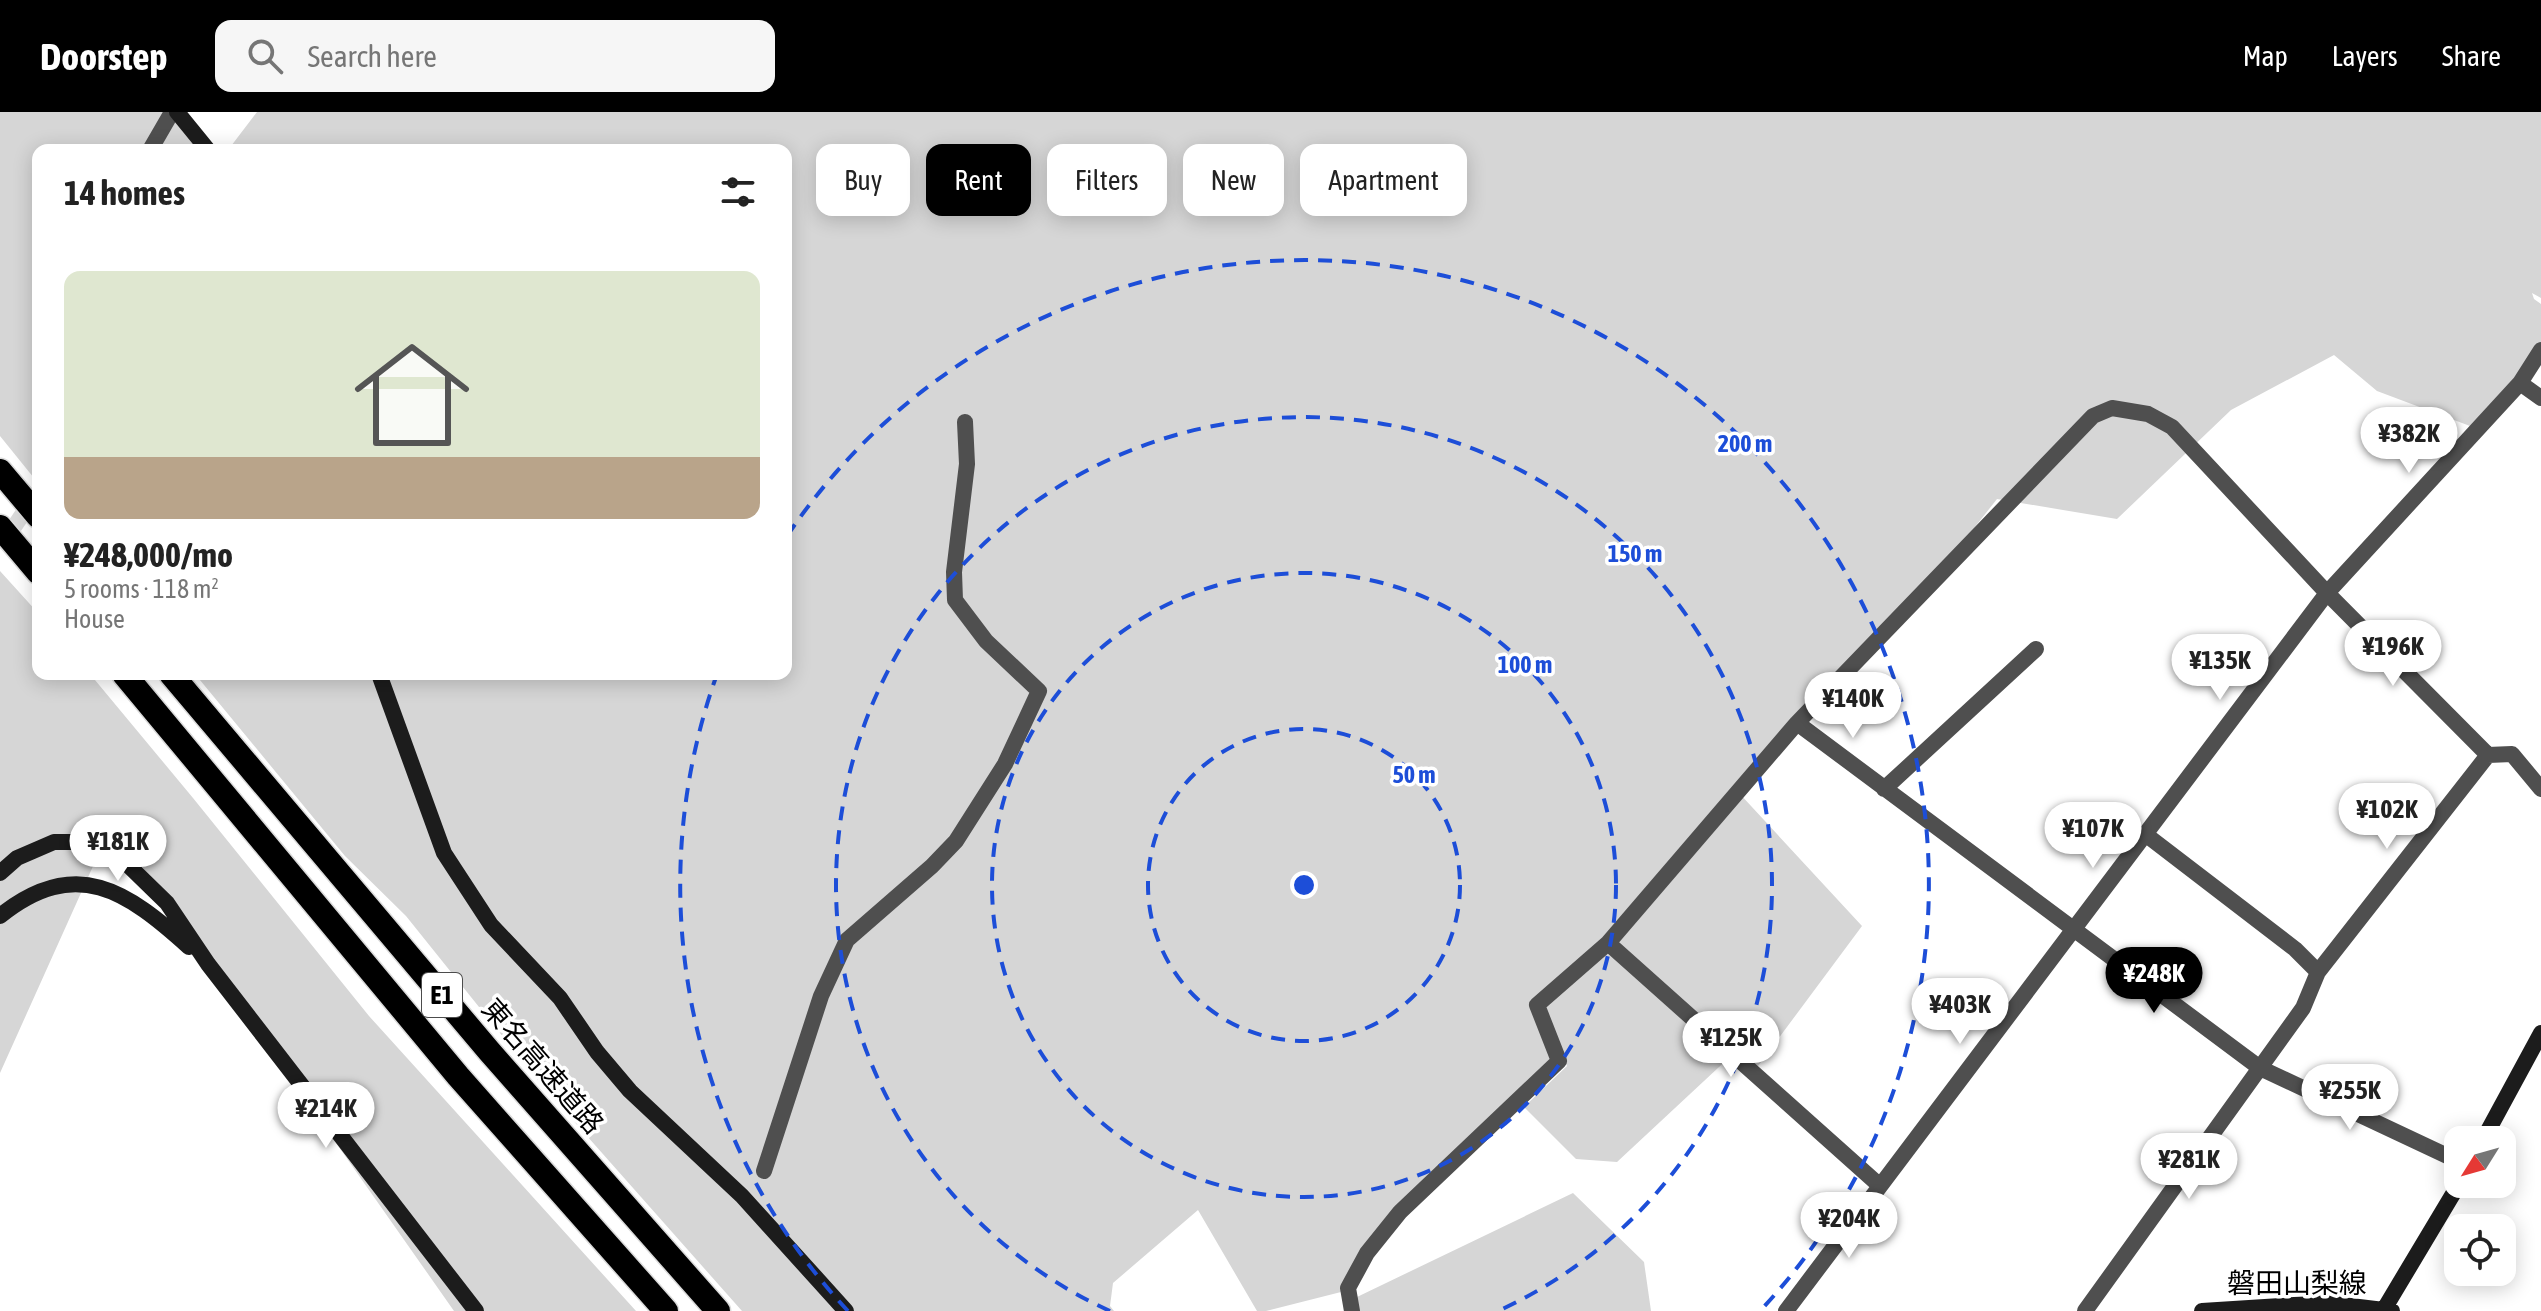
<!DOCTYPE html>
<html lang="en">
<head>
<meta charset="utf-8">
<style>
  :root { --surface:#fff; --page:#f6f6f6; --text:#222; --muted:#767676; --accent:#000 }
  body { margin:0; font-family:"Asap Condensed","Noto Sans JP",sans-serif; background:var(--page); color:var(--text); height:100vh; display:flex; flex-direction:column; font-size:30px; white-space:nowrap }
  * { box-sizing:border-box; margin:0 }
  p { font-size:26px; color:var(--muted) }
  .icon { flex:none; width:44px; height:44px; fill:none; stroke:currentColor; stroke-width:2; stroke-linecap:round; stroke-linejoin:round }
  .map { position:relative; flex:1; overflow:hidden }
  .drawer { position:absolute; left:32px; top:32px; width:760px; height:536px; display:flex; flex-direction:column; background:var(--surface); border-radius:16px; box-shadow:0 4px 20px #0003 }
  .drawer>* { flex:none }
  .top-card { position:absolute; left:816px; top:32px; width:760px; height:72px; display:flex; gap:16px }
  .needle { width:52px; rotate:233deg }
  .fabs { position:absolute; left:2444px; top:1014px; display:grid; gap:16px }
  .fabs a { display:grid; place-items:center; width:72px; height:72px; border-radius:16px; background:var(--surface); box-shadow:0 4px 20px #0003; font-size:40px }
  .price { position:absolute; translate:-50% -68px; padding:0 18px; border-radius:28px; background:#fff; color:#222; font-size:26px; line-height:52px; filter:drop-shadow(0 2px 4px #0008) }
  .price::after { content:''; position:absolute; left:50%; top:48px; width:24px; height:18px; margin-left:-12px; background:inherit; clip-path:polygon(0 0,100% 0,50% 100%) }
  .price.active { background:var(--accent); color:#fff }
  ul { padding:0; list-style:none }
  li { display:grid; align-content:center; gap:16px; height:424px; padding:0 32px }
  li span { display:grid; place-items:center; height:248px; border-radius:16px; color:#555 }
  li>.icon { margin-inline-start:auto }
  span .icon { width:144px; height:144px; fill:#fffc; stroke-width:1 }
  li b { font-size:34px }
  h2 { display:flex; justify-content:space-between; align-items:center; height:96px; padding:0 32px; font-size:34px }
  .pill { padding:0 28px; border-radius:16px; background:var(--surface); box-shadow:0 4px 20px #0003; font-size:28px; line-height:72px }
  .pill.active { background:var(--accent); color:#fff }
  header { display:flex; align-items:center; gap:48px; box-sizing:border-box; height:112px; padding:0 40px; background:var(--accent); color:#fff }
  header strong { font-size:38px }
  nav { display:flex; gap:44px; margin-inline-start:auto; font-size:28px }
  .search { width:560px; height:72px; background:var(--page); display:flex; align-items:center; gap:20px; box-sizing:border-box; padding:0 28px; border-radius:16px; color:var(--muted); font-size:30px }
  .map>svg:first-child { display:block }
  .green { fill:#d6d6d6 }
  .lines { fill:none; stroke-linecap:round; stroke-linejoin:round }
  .street-tunnel { stroke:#d9d9d9; stroke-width:16; stroke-dasharray:16 8; stroke-linecap:butt }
  .highway-casing { stroke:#dbdbdb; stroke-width:27 }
  .street { stroke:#4f4f4f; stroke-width:16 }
  .secondary { stroke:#1c1c1c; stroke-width:16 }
  .highway { stroke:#000; stroke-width:24 }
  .ring { fill:none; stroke:#1d4ed8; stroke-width:4; stroke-dasharray:14 10 }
  .labels { text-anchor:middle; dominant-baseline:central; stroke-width:7; stroke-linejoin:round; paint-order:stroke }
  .shield { fill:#fff; stroke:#4c4c4c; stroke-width:2 }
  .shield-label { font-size:26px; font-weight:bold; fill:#000 }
  .street-label { font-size:28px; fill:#000; stroke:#fff }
  .centre { fill:#1d4ed8; stroke:#fff; stroke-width:4 }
  .ring-label { font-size:24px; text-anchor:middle; font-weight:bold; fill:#1d4ed8; stroke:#fff; stroke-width:7; stroke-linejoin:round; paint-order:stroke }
</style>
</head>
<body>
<header>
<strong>Doorstep</strong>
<div class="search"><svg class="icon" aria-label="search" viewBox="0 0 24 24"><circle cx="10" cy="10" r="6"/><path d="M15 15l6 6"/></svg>Search here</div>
<nav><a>Map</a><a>Layers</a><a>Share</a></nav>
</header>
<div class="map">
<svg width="2541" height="1199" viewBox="0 0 2541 1199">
  <rect width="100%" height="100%" fill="#fff"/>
  <path class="green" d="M0 0H177L208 38H38V371L0 324Z
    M257 0H2541V186L2532 181 2534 187 2541 192V233L2478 317 2377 279 2334 243 2231 298 2117 407 1997 387 1929 473 1739 681 1862 814 1758 954 1733 942 1617 1050 1576 1047 1524 995 1567 954 1543 889 1559 949 1426 1073 1341 1180 1266 1199H1257L1198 1098 1113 1171 1110 1194 1114 1199H742L540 971 406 804 345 744 195 562H786V38H228Z
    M0 459 38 501V562H90L193 686 369 904 636 1199H454L112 712 0 961Z
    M1573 1081 1644 1150 1651 1199H1358L1357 1185Z"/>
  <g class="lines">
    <path class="street-tunnel" d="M0 436 38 379"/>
    <defs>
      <path id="highway" d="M0 359 38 404
        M0 415 38 460
        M124 562 458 964 666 1199
        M171 562 489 939 718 1199"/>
    </defs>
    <use href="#highway" class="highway-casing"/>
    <path class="street" d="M150 38 172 0
      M2520 271 2541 286
      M1797 611 2260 956 2458 1049
      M1884 677 2036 537
      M2145 722 2295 837 2318 860
      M1608 831 1879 1073
      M764 1059 821 884 847 828 932 754 956 729 1005 652 1039 579 986 529 955 488 954 460 967 352 965 310
      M1352 1199 1348 1176 1367 1141 1400 1100 1559 949 1537 893 1608 831 1797 611 2093 304 2112 296 2148 302 2172 315 2327 481 2488 643 2512 642 2541 677
      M1786 1199 2327 481 2520 271 2541 238
      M2085 1199 2303 896 2318 860 2488 643"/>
    <path class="secondary" d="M177 0 208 38
      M379 562 444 741 491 813 560 886 597 940 630 979 742 1084 846 1199
      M0 761 17 746 54 730H94L128 753 167 791 208 852 476 1199
      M0 804C76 743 127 779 189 835
      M2483 1028 2541 921
      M2202 1199 2326 1191 2392 1199
      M2383 1199 2459 1072"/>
    <use href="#highway" class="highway"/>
  </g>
  <g class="ring">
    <circle cx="1304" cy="773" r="156"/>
    <circle cx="1304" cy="773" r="312"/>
    <path d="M1110 1199A468 468 0 1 1 1498 1199"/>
    <path d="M848 1199A624 624 0 0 1 716 565M787 424A624 624 0 1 1 1760 1199"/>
  </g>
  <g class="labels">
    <rect class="shield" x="422" y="861" width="40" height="44" rx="6"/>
    <g class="shield-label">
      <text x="442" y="883">E1</text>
    </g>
    <g class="street-label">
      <text transform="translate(543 954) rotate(49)">東名高速道路</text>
      <text x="2297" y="1171">磐田山梨線</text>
    </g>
  </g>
  <circle cx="1304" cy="773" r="12" class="centre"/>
  <g class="ring-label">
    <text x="1745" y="340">200 m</text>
    <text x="1635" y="450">150 m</text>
    <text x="1525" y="561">100 m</text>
    <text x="1414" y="671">50 m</text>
  </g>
</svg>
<div class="fabs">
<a><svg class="needle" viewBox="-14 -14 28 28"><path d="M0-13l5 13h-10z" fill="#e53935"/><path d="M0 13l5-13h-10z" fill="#767676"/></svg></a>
<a><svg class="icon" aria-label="locate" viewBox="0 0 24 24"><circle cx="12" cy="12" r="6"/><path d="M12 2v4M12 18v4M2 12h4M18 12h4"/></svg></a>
</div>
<b class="price" style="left:2409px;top:363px">¥382K</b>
<b class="price" style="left:2393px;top:576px">¥196K</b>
<b class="price" style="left:2220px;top:590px">¥135K</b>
<b class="price" style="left:1853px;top:628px">¥140K</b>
<b class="price" style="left:2387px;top:739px">¥102K</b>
<b class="price" style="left:2093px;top:758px">¥107K</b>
<b class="price" style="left:118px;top:771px">¥181K</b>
<b class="price active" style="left:2154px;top:903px">¥248K</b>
<b class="price" style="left:1960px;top:934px">¥403K</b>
<b class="price" style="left:1731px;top:967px">¥125K</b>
<b class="price" style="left:2350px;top:1020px">¥255K</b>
<b class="price" style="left:326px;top:1038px">¥214K</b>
<b class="price" style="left:2189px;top:1089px">¥281K</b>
<b class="price" style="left:1849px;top:1148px">¥204K</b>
<div class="top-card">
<a class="pill">Buy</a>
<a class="pill active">Rent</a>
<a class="pill">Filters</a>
<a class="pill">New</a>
<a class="pill">Apartment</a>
</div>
<section class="drawer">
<h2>14 homes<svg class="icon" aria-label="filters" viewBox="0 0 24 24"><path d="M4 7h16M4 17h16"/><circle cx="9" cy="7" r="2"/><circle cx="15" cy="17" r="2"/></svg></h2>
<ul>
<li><span style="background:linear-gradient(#dfe7d0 75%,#b9a48a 0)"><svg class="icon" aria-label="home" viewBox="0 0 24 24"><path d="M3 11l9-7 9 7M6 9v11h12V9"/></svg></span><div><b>¥248,000/mo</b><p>5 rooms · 118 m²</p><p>House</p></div></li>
</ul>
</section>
</div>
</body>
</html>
